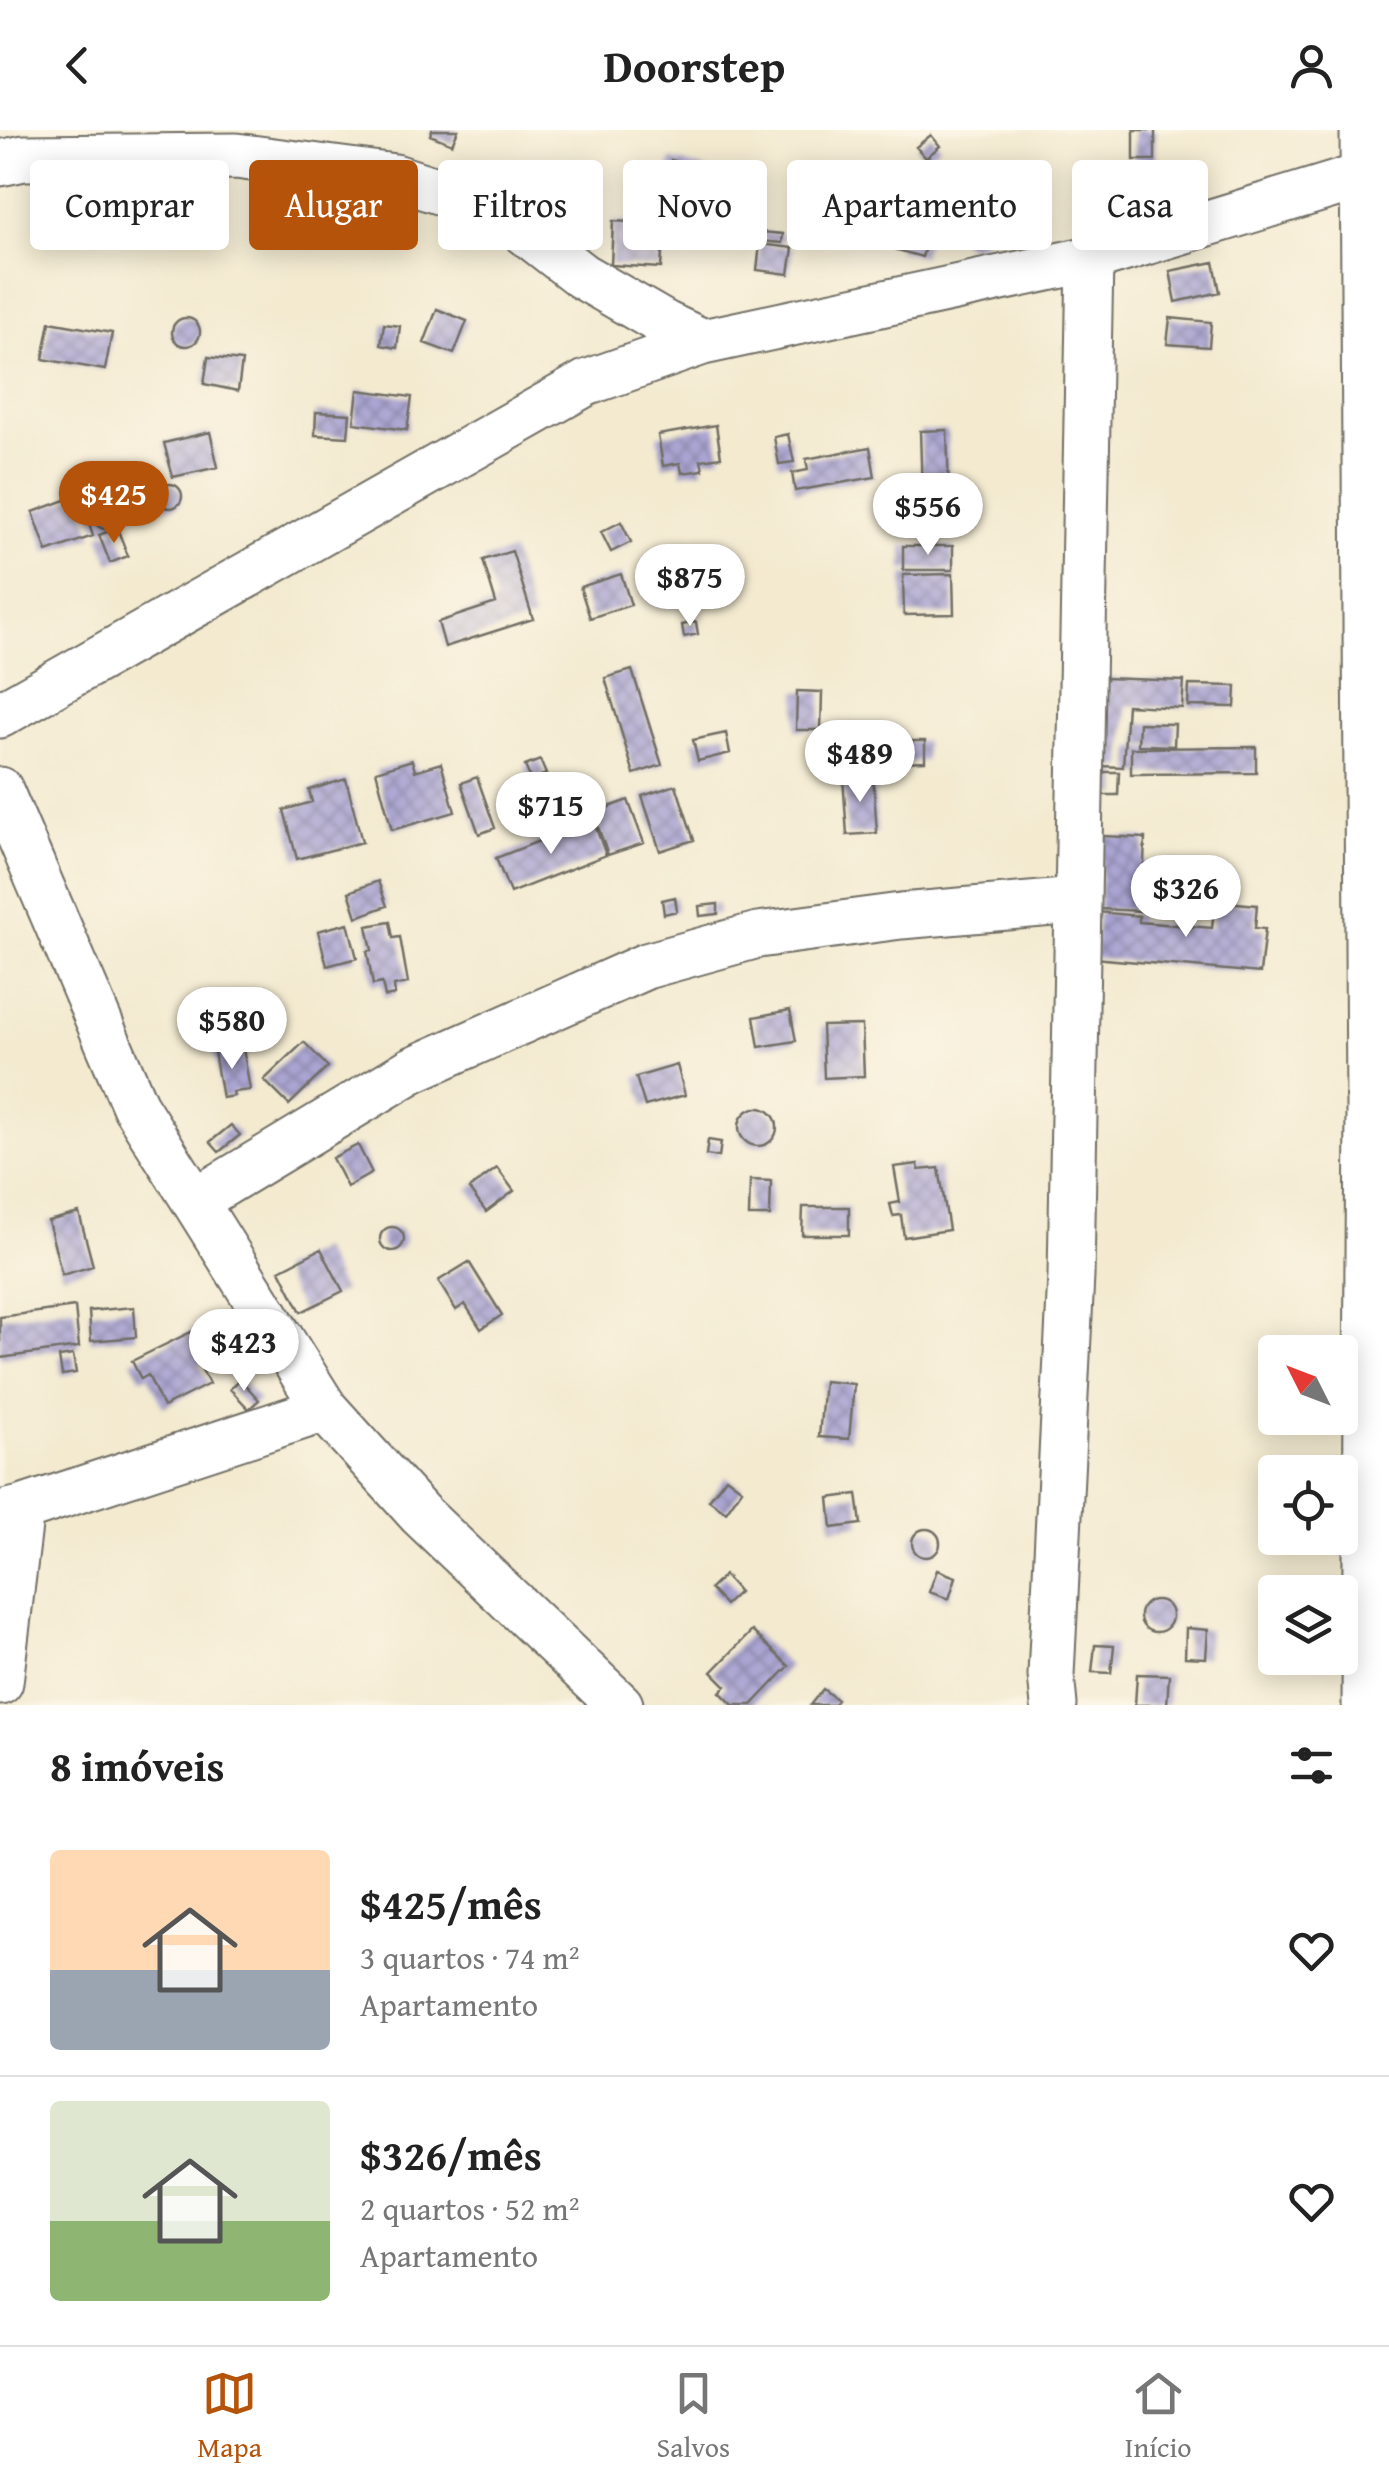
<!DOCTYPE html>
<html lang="pt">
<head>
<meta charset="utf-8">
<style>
  :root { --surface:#fff; --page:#f6f6f6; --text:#222; --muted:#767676; --line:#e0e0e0; --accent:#b45309 }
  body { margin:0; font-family:"Gentium Book Plus",serif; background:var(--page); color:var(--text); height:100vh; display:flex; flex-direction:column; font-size:38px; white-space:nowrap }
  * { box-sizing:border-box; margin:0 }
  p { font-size:32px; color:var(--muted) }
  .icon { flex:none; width:55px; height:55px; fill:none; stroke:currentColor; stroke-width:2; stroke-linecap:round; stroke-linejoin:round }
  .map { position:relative; height:1575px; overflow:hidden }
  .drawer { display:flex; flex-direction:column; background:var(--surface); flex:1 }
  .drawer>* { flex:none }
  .top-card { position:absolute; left:30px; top:30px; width:1330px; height:90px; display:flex; gap:20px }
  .needle { width:65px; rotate:312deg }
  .buttons { position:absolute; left:1258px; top:1205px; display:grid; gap:20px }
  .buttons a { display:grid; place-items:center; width:100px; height:100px; border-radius:10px; background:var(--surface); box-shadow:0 5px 25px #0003; font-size:50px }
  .price { position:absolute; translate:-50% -85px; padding:0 22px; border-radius:35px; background:#fff; color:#222; font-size:32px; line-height:65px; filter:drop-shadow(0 2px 5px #0008) }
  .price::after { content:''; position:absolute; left:50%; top:60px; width:30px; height:22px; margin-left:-15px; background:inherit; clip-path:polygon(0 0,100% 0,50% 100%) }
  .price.on { background:var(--accent); color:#fff }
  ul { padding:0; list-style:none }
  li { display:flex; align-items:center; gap:30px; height:250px; padding:0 50px }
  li+li { border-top:2px solid var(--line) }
  li span { display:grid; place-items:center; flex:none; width:280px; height:200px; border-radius:10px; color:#555 }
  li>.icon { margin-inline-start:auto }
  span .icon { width:120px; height:120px; fill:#fffc; stroke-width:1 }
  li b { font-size:42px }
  h2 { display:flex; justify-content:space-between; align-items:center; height:120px; padding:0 50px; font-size:42px }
  .chip { padding:0 35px; border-radius:10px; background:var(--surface); box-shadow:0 5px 25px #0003; font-size:35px; line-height:90px }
  .chip.on { background:var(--accent); color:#fff }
  header { display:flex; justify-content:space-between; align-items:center; height:130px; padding:0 50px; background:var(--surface); font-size:45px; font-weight:700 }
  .menu { display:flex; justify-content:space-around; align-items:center; height:140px; border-top:2px solid var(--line); background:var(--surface); font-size:28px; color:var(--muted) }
  .menu a { display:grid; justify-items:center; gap:5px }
  .menu .on { color:var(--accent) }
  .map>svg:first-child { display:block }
  .building { fill:url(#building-cross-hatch) }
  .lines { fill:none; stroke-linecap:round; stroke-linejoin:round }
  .minor-casing { stroke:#716e65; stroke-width:49 }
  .highway-casing { stroke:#716e65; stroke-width:59 }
  .minor { stroke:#fff; stroke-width:45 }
  .highway { stroke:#fff; stroke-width:55 }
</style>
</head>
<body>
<header><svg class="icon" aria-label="back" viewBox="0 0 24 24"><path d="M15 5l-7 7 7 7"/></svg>Doorstep<svg class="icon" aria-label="person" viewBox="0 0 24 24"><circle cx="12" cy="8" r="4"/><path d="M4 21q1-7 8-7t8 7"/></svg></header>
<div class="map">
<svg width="1389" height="1575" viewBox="0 0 1389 1575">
  <defs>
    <pattern id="building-cross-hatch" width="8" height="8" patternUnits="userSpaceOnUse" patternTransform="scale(2.5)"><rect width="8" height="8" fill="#aba5d3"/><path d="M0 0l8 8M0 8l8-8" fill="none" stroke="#8b87ab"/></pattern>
  </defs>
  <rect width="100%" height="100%" fill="#fcf5e5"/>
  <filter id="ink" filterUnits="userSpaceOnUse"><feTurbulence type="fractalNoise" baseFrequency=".01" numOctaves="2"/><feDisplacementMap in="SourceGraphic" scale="20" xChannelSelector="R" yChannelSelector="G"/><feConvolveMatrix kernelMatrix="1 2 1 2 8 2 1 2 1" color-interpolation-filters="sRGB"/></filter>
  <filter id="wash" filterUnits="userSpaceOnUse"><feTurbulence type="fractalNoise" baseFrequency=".0048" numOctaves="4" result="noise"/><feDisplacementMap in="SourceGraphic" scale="40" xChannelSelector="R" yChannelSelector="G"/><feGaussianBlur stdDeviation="2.25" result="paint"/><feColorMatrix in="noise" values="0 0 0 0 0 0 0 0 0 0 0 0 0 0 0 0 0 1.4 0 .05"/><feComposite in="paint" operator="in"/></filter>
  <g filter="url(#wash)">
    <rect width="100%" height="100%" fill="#f3ead0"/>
    <g id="blocks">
      <path class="building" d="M432 0H458L452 14 430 5Z
        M1134 0H1155V30H1134Z
        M931 5 940 16 926 28 916 17Z
        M671 30 707 40 700 63 664 53Z
        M910 76 935 83 922 127 897 120Z
        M957 100a16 16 0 1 1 32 0a16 16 0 1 1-32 0Z
        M613 91 664 94 661 138 611 135Z
        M761 102 783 104 782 113 760 111Z
        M760 114 793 118 789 144 757 140Z
        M1214 132 1220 162 1176 172 1170 141Z
        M437 179 467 191 454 224 424 213Z
        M1170 188 1211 192 1209 217 1167 214Z
        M172 202a14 14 0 1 1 28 0a14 14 0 1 1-28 0Z
        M50 192 112 203 105 240 43 229Z
        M384 194 400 196 397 218 381 215Z
        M208 227 242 231 238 261 204 254Z
        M358 260 412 267 407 300 354 293Z
        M316 282 350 284 348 307 315 305Z
        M716 295 721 327 701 330 703 340 682 343 680 333 663 336 658 305Z
        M947 300 949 362 922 364 920 301Z
        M210 302 218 337 173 347 164 313Z
        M788 304 794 332 779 334 774 307Z
        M870 317 875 347 795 361 792 343 808 340 806 329Z
        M158 366a12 12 0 1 1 24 0a12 12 0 1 1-24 0Z
        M79 365 93 406 47 422 33 382Z
        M93 386a13 13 0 1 1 26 0a13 13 0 1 1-26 0Z
        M621 392 631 412 611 422 601 402Z
        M117 398 128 426 110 433 99 405Z
        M903 416H953V440H903Z
        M512 421 533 489 445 517 438 492 496 473 483 430Z
        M621 444 631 475 590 488 580 457Z
        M953 444 954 484 904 485 903 445Z
        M696 492 698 504 684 507 682 495Z
        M632 540 662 635 634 644 605 548Z
        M1104 548 1184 551 1182 578 1127 575 1123 637 1099 636Z
        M1189 555 1236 556 1235 577 1188 576Z
        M797 561 822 562 821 600H796Z
        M1139 593 1175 594 1174 616 1138 615Z
        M726 603 730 623 698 631 693 610Z
        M881 611H925V631L882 633Z
        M1256 617V643L1131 644V618Z
        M412 630 415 641 441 633 455 682 392 700 376 641Z
        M540 630 546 644 531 650 525 636Z
        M1100 642H1119L1118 665H1100Z
        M873 645 877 703 847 705 843 647Z
        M477 647 495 698 479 704 461 653Z
        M346 649 362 712 297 729 284 680 312 672 309 660Z
        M575 655 586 683 552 697 541 668Z
        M676 655 694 710 660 721 642 666Z
        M628 670 644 713 608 725 593 683Z
        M593 690 606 725 510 763 496 728Z
        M1102 706 1145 708 1142 781 1099 779Z
        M378 751 387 776 357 787 349 762Z
        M675 767 677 781 664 784 662 770Z
        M1215 771 1257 775 1255 798 1265 799 1260 843 1094 828 1098 782 1139 786V792L1212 798Z
        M718 774V784L700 786 699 776Z
        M390 792 393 808 400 807 408 853 394 856 395 865 385 867 382 853 373 855 367 821 372 820 367 796Z
        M348 793 357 828 327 836 318 801Z
        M790 880 796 911 759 917 754 887Z
        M247 902a13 13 0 1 1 26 0a13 13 0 1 1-26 0Z
        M862 895 864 946 824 948 822 896Z
        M304 912 328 937 289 975 264 950Z
        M243 918 250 960 233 962 234 966 222 968 214 922Z
        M677 935 685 965 645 976 636 947Z
        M739 997a19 19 0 1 1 38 0a19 19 0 1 1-38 0Z
        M231 995 240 1005 219 1022 210 1012Z
        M708 1010 721 1012 719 1027 706 1025Z
        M358 1015 372 1043 347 1057 332 1028Z
        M918 1034 919 1040 939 1038 949 1100 904 1107 901 1085 893 1086 890 1074 900 1072 894 1037Z
        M497 1038 514 1061 486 1082 469 1059Z
        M750 1050 771 1051 770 1086H749Z
        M803 1077H849V1105H802Z
        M79 1083 93 1136 62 1145 48 1091Z
        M380 1109a12 12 0 1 1 24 0a12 12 0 1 1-24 0Z
        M321 1119 343 1161 301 1182 280 1140Z
        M469 1132 502 1185 481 1199 465 1174 456 1180 438 1151Z
        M75 1177 79 1217 0 1228V1187Z
        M134 1177 136 1207 91 1211 89 1181Z
        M195 1200 210 1230 199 1234 209 1254 163 1277 148 1245 141 1249 132 1231Z
        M73 1225 76 1243 62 1245 59 1227Z
        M240 1249 259 1270 249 1279 230 1259Z
        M824 1251 854 1254 849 1309 819 1307Z
        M726 1347 742 1359 726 1382 709 1370Z
        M857 1364 861 1394 832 1398 829 1368Z
        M912 1413a14 14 0 1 1 28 0a14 14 0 1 1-28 0Z
        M937 1440 956 1447 949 1469 929 1462Z
        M724 1445 739 1462 725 1475 710 1459Z
        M1140 1486a16 16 0 1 1 32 0a16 16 0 1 1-32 0Z
        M1186 1498 1208 1500 1206 1528 1185 1527Z
        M752 1501 789 1536 752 1575H733L720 1562 726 1556 712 1542Z
        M1095 1515 1114 1516 1111 1543 1092 1542Z
        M1137 1544 1169 1545 1167 1575H1135Z
        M823 1559 837 1570 833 1575H810Z"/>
    </g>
  </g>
  <g filter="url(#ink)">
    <use href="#blocks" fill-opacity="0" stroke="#716e65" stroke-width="2.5"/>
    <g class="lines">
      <defs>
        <path id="minor" d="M0 33 24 28 236 26 395 47 497 80 582 146 665 194 703 212
          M0 585 586 253 703 212 1090 129 1369 44
          M0 660 135 976 325 1279 420 1384 620 1575
          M195 1071 412 940 646 836 758 805 901 786 1077 771
          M0 1384 21 1379 325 1279
          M0 1552 21 1379
          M1054 1575 1051 1545 1071 1146 1090 129"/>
        <path id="highway" d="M1368 0 1374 979 1370 1575"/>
      </defs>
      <use href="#minor" class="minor-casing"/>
      <use href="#highway" class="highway-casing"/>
      <use href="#minor" class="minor"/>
      <use href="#highway" class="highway"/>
    </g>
  </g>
</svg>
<div class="buttons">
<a><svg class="needle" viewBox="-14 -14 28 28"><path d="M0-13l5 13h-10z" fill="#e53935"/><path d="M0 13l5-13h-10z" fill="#767676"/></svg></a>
<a><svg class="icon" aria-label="locate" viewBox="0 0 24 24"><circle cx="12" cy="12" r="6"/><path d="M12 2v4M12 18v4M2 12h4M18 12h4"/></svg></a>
<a><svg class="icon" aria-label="layers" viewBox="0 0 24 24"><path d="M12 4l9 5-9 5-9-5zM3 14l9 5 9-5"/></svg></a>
</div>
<b class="price on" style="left:114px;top:416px">$425</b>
<b class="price" style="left:928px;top:428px">$556</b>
<b class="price" style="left:690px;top:499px">$875</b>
<b class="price" style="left:860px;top:675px">$489</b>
<b class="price" style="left:551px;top:727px">$715</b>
<b class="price" style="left:1186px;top:810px">$326</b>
<b class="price" style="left:232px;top:942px">$580</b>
<b class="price" style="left:244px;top:1264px">$423</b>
<div class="top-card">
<a class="chip">Comprar</a>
<a class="chip on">Alugar</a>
<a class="chip">Filtros</a>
<a class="chip">Novo</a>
<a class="chip">Apartamento</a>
<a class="chip">Casa</a>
</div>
</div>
<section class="drawer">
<h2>8 imóveis<svg class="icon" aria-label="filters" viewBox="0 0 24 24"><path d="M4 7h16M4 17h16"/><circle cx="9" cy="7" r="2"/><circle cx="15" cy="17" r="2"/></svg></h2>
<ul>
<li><span style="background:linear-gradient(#ffd9b3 60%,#9aa5b1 0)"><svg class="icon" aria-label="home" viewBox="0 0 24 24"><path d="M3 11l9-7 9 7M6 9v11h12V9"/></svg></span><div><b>$425/mês</b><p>3 quartos · 74 m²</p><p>Apartamento</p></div><svg class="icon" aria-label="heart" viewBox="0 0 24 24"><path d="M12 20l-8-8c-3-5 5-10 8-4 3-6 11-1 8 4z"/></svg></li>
<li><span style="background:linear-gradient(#dfe7d0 60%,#8fb573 0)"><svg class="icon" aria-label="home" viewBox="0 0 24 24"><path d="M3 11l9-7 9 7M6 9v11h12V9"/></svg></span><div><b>$326/mês</b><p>2 quartos · 52 m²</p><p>Apartamento</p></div><svg class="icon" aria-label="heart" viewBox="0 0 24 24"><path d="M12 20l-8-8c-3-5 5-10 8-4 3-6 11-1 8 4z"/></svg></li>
</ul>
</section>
<nav class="menu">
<a class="on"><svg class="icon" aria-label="map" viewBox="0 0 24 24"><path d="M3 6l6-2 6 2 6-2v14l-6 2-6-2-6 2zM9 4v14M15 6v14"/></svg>Mapa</a>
<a><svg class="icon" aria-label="saved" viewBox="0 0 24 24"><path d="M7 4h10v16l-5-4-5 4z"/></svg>Salvos</a>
<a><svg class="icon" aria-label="home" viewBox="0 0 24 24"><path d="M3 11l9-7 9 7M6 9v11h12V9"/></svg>Início</a>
</nav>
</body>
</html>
